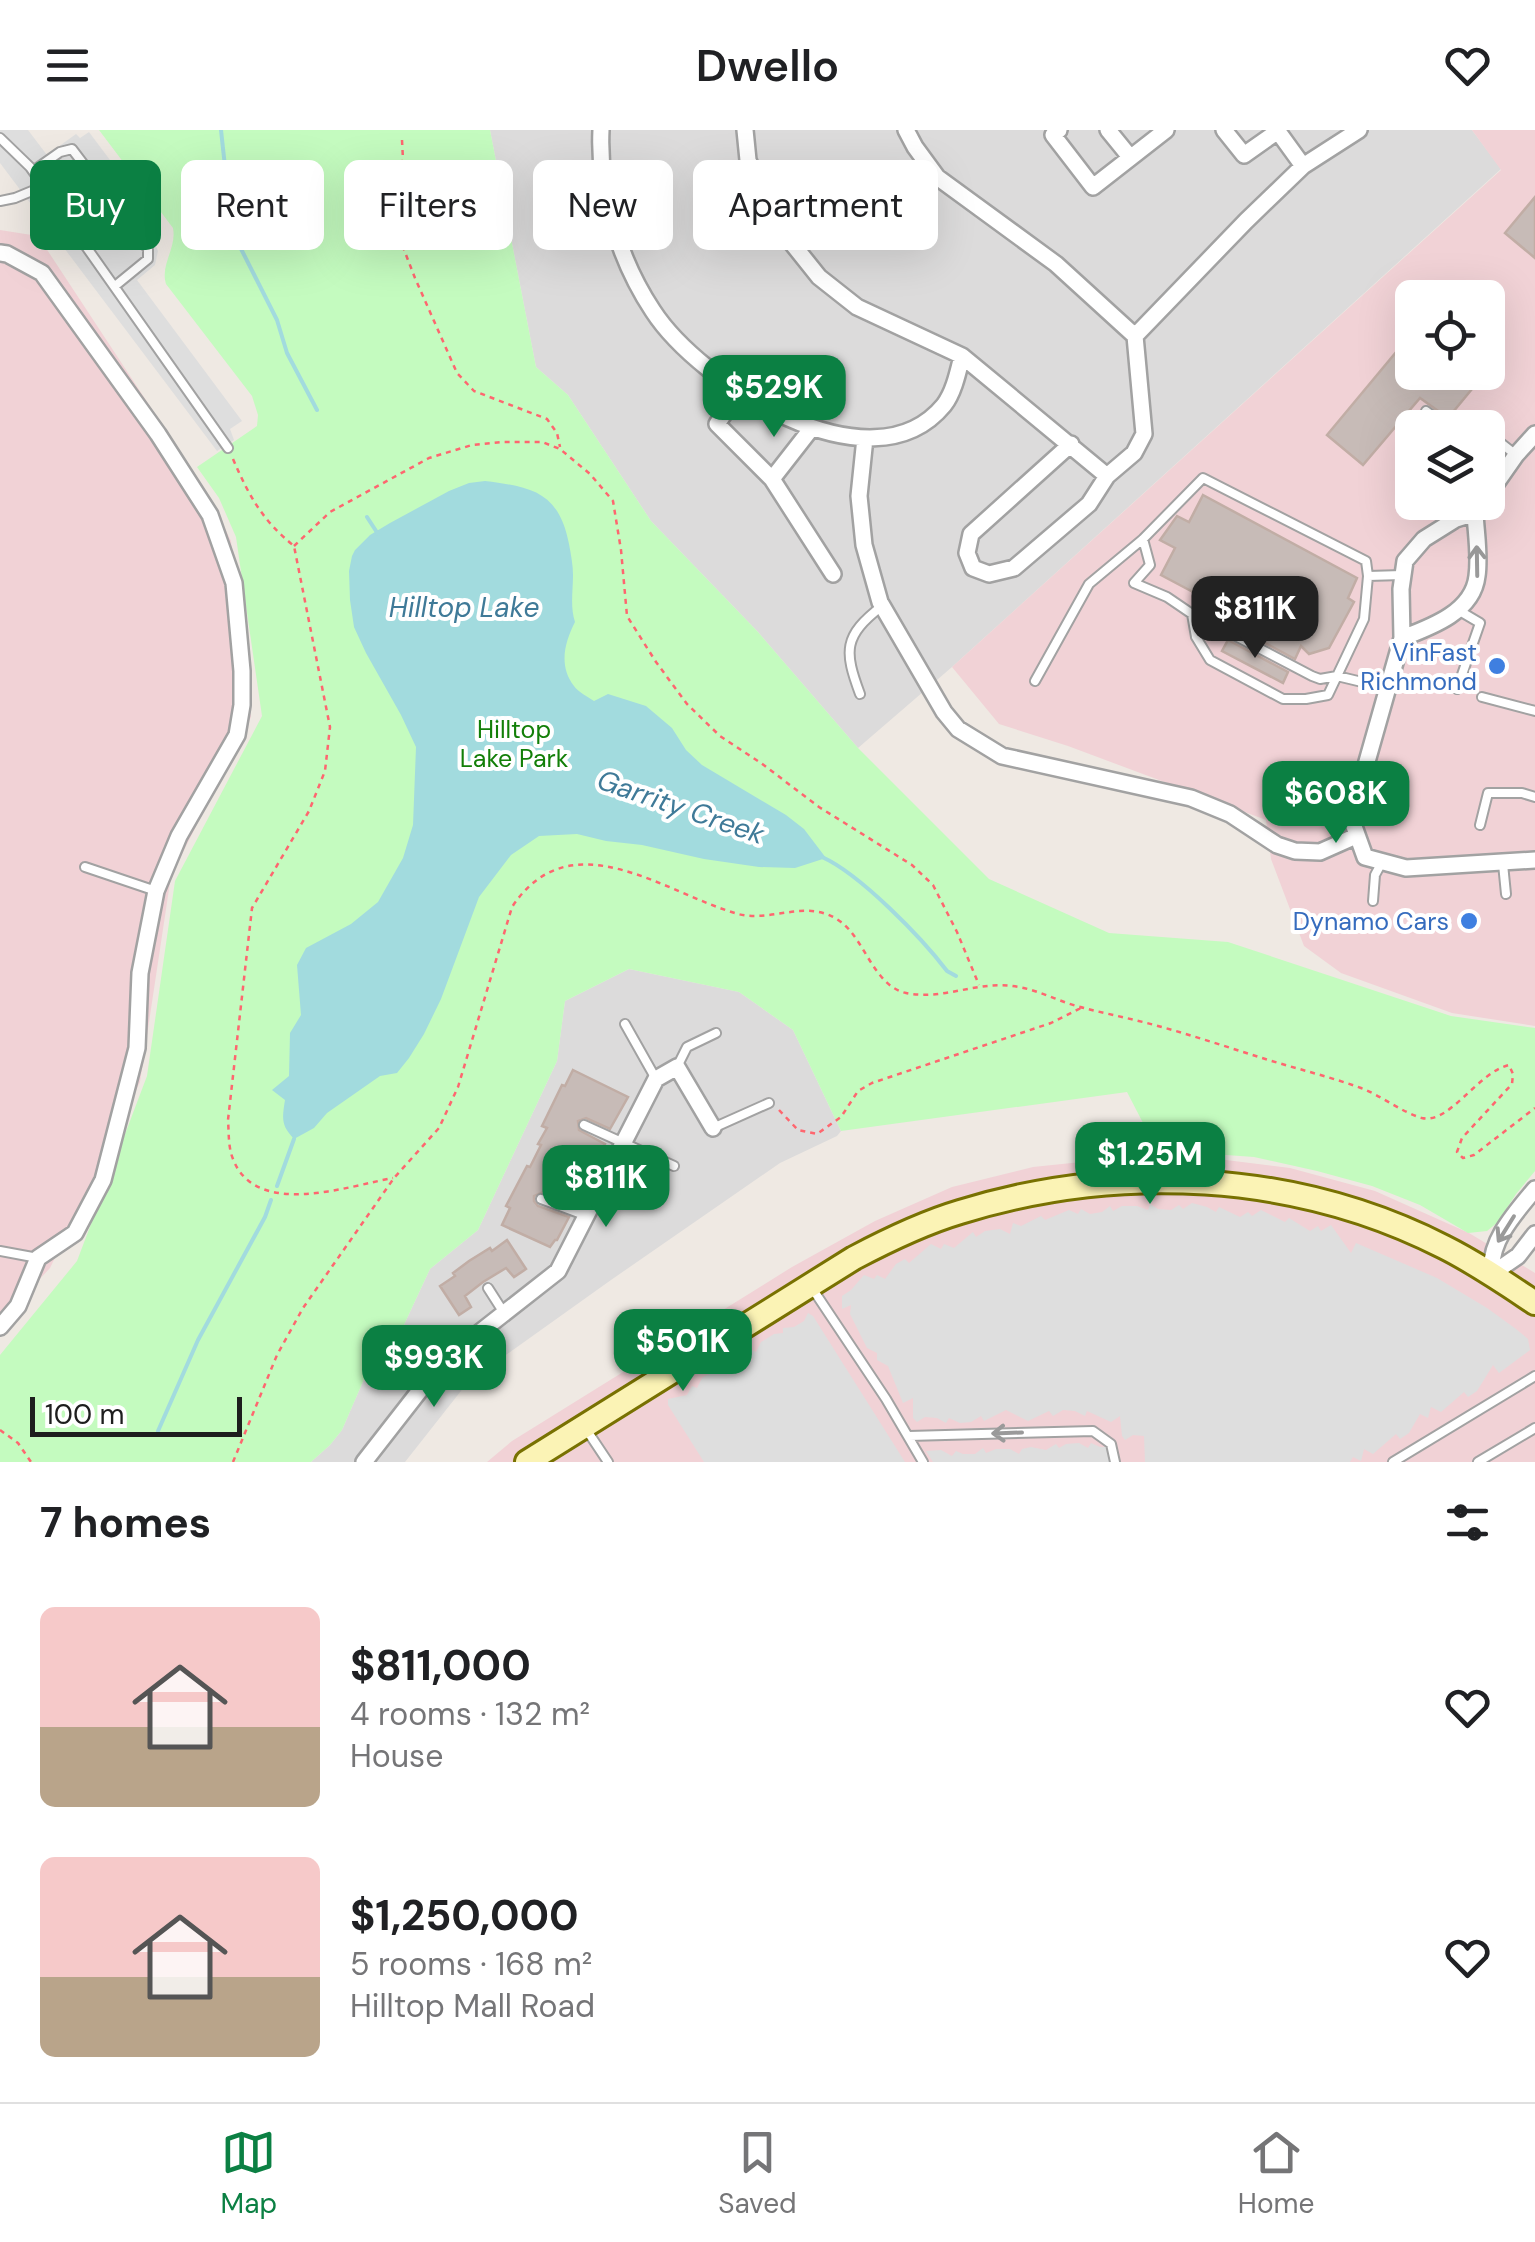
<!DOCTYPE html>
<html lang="en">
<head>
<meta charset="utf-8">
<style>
  :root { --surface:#fff; --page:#f6f6f6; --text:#202124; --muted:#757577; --line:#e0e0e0; --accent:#0b8043 }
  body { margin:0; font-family:"DM Sans",sans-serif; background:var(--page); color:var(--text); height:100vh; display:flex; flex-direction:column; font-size:38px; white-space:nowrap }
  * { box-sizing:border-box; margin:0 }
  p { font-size:32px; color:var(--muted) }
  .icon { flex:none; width:55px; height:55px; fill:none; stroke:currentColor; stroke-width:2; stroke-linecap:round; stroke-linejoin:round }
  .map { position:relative; height:1332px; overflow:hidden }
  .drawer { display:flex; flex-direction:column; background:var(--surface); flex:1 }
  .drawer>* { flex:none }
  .banner { position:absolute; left:30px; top:30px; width:1000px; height:90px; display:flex; gap:20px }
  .fabs { position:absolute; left:1395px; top:150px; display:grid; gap:20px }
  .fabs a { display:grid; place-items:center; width:110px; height:110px; border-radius:15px; background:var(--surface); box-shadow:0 10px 40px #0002; font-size:50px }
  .scale { position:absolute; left:30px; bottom:25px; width:212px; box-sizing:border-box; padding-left:10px; border:5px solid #1e1e1e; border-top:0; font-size:28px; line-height:35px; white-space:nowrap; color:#1e1e1e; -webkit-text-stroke:8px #fff; paint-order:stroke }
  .price { position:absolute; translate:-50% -85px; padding:0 22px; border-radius:20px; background:var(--accent); color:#fff; font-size:32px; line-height:65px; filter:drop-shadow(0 2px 5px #0008) }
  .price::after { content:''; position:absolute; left:50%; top:60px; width:30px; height:22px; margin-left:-15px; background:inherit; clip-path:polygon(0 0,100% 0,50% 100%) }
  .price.active { background:#222; color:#fff }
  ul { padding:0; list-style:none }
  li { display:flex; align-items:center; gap:30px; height:250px; padding:0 40px }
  li span { display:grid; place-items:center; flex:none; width:280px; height:200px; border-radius:15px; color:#555 }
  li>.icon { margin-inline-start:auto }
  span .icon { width:120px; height:120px; fill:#fffc; stroke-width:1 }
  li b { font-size:42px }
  h2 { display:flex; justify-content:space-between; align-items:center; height:120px; padding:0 40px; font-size:42px }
  .tag { padding:0 35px; border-radius:15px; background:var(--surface); box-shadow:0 10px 40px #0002; font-size:35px; line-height:90px }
  .tag.active { background:var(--accent); color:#fff }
  header { display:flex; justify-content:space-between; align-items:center; height:130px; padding:0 40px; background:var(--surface); font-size:45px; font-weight:600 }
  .dock { display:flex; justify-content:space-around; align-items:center; height:140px; border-top:2px solid var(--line); background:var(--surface); font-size:28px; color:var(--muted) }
  .dock a { display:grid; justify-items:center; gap:5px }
  .dock .active { color:var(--accent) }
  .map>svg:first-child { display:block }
  .residential { fill:#dcdbdb }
  .commercial { fill:#f1d2d6; fill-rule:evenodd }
  .park { fill:#c4fbbf }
  .parking { fill:#dedede }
  .water { fill:#a2dbde }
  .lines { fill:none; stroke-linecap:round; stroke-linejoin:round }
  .stream { stroke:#a2dbde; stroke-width:4 }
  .building { fill:#c7bbb7; stroke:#c1ada5; stroke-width:2.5 }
  .lane-casing { stroke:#a2a2a2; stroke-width:12 }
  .street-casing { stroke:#a2a2a2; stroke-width:20 }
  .secondary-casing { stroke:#787101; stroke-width:28 }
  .path { stroke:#fe666f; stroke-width:2.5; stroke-dasharray:5 5; stroke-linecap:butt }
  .lane { stroke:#fff; stroke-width:8 }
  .street { stroke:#fff; stroke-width:15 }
  .secondary { stroke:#fbf3b5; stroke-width:22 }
  .oneway { stroke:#9a9a9a }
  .shop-dot { fill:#3f7fe0; stroke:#fff; stroke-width:4 }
  .labels { text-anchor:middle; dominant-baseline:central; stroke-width:8; stroke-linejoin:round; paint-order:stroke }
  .shop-label { font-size:25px; fill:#366cbe; stroke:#fff; text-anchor:end }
  .park-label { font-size:25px; fill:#127f08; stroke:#fff }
  .water-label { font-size:28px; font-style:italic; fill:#3f7a98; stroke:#fff }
</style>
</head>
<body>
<header><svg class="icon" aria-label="menu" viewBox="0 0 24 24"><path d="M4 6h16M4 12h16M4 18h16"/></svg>Dwello<svg class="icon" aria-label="heart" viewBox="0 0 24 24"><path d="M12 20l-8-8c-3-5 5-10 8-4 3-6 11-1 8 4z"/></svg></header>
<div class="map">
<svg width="1535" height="1332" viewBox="0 0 1535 1332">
  <rect width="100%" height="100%" fill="#efe9e3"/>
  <path class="residential" d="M490 0H1472L1501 39 952 537 858 618 758 502 651 391 568 265 536 237Z
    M629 839 739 862 793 900 841 1001 837 1006 780 1033 611 1150 468 1252 405 1332H311L330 1315 342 1300 368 1240 396 1212 430 1139 478 1100 557 931 565 871Z"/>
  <path class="commercial" d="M1472 0H1535V896L1452 883 1341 843 1304 816 1271 729 1266 690 1068 616 999 594 952 537 1501 40ZM1412 168H1488V242H1412ZM1412 298H1488V372H1412Z
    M0 100 38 106 211 369 231 411 251 587 171 746 140 952 50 1138 0 1192Z
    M1120 1028H1210L1290 1038 1375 1061 1469 1103 1535 1143V1332H487L512 1311 792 1137 875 1091 952 1057 1033 1037Z"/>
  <path class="park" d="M99 0H490L536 237 568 265 651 391 758 502 858 618 989 749 1109 803 1228 812 1451 886 1535 898V1041L1516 1064 1498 1092 1487 1101 1468 1103 1420 1075 1372 1056 1317 1041 1254 1027 1157 1020 1127 962 841 1001 793 900 739 862 629 839 565 871 557 931 478 1100 430 1139 396 1212 368 1240 342 1300 330 1315 311 1332H0V1225L77 1131 147 946 175 751 262 586 236 407 219 368 197 337 257 296 258 285 252 266 166 154C160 134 177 118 173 98Z"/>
  <path class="parking" d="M0 0H28L47 25 76 4 80 8 89 2 158 94 150 102 158 121 155 135 137 150 242 291 230 299 234 310 217 321 0 33Z
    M1192 1073 1207 1077 1216 1082 1219 1077 1240 1087 1248 1082 1252 1086 1261 1080 1285 1092 1289 1088 1310 1101 1318 1096 1321 1101 1331 1095 1351 1123 1356 1113 1437 1148 1487 1178 1516 1199 1528 1209 1530 1220 1499 1243 1493 1235 1477 1261 1468 1267 1464 1262 1441 1282 1431 1277 1428 1288 1420 1284 1409 1303 1400 1309 1396 1304 1373 1324 1364 1319 1361 1331 1353 1327 1350 1332H1145L1144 1306 1133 1305 1125 1310 1122 1306 1120 1286 1111 1292 1087 1281 1085 1286 1075 1281 1063 1280 1053 1286 1049 1281 1028 1291 1006 1280 984 1291 981 1286 971 1292 960 1293 949 1288 946 1293 937 1288 925 1287 917 1292 913 1288V1268L903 1273 888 1236 877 1230V1223L867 1218 850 1184 851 1175 842 1179V1166L851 1160 864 1145 874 1149 877 1145 885 1149 896 1134 905 1129 909 1133 931 1114 941 1119 944 1114 954 1118 973 1102 976 1107 985 1101 1000 1099 1010 1104 1013 1093 1021 1096 1041 1086 1045 1090 1069 1080 1078 1084 1081 1079 1090 1084 1102 1082 1110 1076 1113 1081 1122 1076H1137L1148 1080 1150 1074 1158 1079 1171 1080 1179 1075 1183 1079Z
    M808 1183 813 1186 905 1332H704L668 1275V1269L687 1265 692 1256 697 1258 702 1248 714 1241 726 1240V1235L736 1234 746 1228 750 1219 756 1222 761 1212 774 1204 783 1203V1198L794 1197 804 1191Z
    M1079 1313 1088 1318 1091 1313 1100 1317H1112L1115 1332H933L926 1321 941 1320 952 1326 956 1321 963 1324H975L983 1318 986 1323 996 1319H1010L1019 1324 1022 1319 1031 1317 1046 1320 1056 1314 1059 1318 1066 1314Z"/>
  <path class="water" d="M485 351C532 357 559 362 569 414 571 425 573 435 573 445 573 461 570 477 575 492 565 512 558 535 574 556 578 562 588 567 594 571L608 564 646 576 672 598 686 620 702 635 786 685 804 699 826 728 795 738 759 737 704 729 642 715 606 711 577 704 539 706 511 725 479 767 441 869 424 904 409 928 397 943 380 946 327 983 314 998 294 1009C281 995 282 989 285 970L272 960 289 946 290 903 301 885 297 835 306 818 351 794 378 772 403 728 413 695 416 617 401 585 366 523 354 497 350 470 349 441 352 426 355 420 370 405 390 393 449 361 469 353Z"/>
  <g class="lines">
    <path class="stream" d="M221 0 232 101 277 190 287 223 317 280
      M367 387 378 404
      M822 727C860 744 922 808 947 841L956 846
      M277 1056 294 1009
      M158 1301 198 1210 265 1087 271 1070"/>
  </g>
  <path class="building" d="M1535 67V128L1505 103Z
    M1412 203V242H1486L1448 288 1420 268 1363 335 1327 305Z
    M1203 365 1357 448 1348 468 1354 472 1329 518 1309 524 1301 516 1295 529 1235 497 1240 487 1161 445 1175 418 1160 410 1177 386 1189 392Z
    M1228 510 1288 542 1283 553 1222 521Z
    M573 940 628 967 610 999 586 988 578 991 579 1000 605 1014 575 1074 543 1062 534 1066V1071L538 1076 569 1087 557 1110H555L550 1117 502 1095 510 1078 506 1076 527 1036 530 1037 541 1015 538 1014 547 998 542 996 562 955 565 956Z
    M507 1110 526 1139 514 1147 506 1138 483 1152 465 1166 471 1177 459 1185 440 1156 455 1146 453 1143 469 1131 490 1118 492 1121Z"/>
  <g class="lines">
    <defs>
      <path id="lane" d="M0 8 30 37 228 318
        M33 41 60 22 72 19 148 119V129L115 156
        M0 71 15 68 44 56
        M1426 281 1449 298
        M1488 303 1516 325
        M1143 409 1150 435 1134 453 1167 467 1192 484 1196 507 1210 530 1283 569H1306L1328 565 1364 489 1368 446 1402 445
        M1196 507 1211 499 1224 500 1312 546 1320 549 1337 546 1387 558
        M1035 551 1089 454 1143 409 1203 348 1366 431 1368 446
        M1457 559 1480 493 1458 480
        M860 564C844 521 843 506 882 476
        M1482 567 1535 581
        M1480 695 1488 663H1522L1535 667
        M1503 734 1506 764
        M85 737 156 761
        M1373 771 1375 745 1382 732
        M625 894 656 949
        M677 937 687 917 716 903
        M584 995 674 1036
        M713 998 769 973
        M541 1069 587 1086
        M0 1121 38 1128
        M488 1158 504 1183
        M812 1158 886 1269 923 1332
        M586 1299 608 1332
        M909 1306 1093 1301 1111 1314 1115 1332
        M1393 1332 1535 1246
        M1478 1332 1535 1298"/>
      <path id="street" d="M601 0C598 61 619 130 653 181 699 252 871 364 944 275 954 262 958 242 962 226
        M745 0 748 30 771 87 819 147 857 177 962 226 1107 346
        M906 0 915 17 937 47 1056 134 1135 206
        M1059 0 1053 5 1093 57 1166 0
        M1108 0 1130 27
        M1224 0 1244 25 1278 1
        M1277 0 1303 36
        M0 123 7 124 42 143 158 304 210 385 234 453 242 541V575L237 605 179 706 156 761 140 843 137 918 103 1050 75 1103 38 1128 18 1176 0 1197
        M1135 206 1246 91 1303 36 1359 0
        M739 262 717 294 772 349 833 444
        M865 308 859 366 864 415 880 472 944 582 958 599 1002 626 1191 668 1230 684 1277 715 1295 721 1320 722 1356 706
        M1071 314 971 404 967 423 973 438 989 444 1014 438 1089 374 1107 346 1134 323 1144 304 1135 206
        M772 349 811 299
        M1488 365 1516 325 1535 304
        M1482 372 1475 383 1456 389 1424 409 1405 431 1401 459 1402 508 1351 688 1365 727 1406 738 1535 730
        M1402 508C1431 497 1473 482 1477 446 1480 426 1476 403 1475 383
        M1535 1059C1515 1083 1488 1112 1492 1144L1518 1126 1535 1104
        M364 1332 442 1232 558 1141 656 949 677 937 713 998"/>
      <path id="secondary" d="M527 1332 854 1128C888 1110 923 1093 960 1082 1118 1033 1295 1041 1444 1117 1476 1133 1505 1153 1535 1173"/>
    </defs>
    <use href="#lane" class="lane-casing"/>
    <use href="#street" class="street-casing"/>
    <use href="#secondary" class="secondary-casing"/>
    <path class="path" d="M402 10 403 30 391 62 390 77 394 94 415 148 457 243 474 261 547 289 557 303 560 317
      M233 329C249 366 262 390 294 416L330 597 325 641 309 681 252 778 228 990C229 1003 228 1017 233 1029 256 1089 348 1056 393 1048
      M294 416 330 382 429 328 472 315 501 312H542L560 319 590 344 613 371 621 420 627 486 656 532 687 574 720 606 761 633 819 677 912 735 933 755 957 802 979 855
      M779 980 798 1000 817 1004 841 987 858 961 872 953 1051 893 1081 878
      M0 1300 18 1313 31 1332
      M233 1332 277 1225 303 1178 394 1048 439 998 458 957 512 777C571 688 664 763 738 784 773 793 808 767 841 792 865 810 874 856 906 863 944 871 980 849 1019 857 1041 861 1062 873 1084 878 1103 883 1123 887 1143 892 1182 902 1221 915 1259 927 1293 938 1328 946 1361 958 1382 966 1401 982 1422 988 1449 995 1478 942 1509 935L1513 944 1512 954 1462 1008 1457 1022 1463 1028 1474 1025 1535 978"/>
    <use href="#lane" class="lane"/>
    <use href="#street" class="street"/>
    <use href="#secondary" class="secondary"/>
  </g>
  <defs><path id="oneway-shaft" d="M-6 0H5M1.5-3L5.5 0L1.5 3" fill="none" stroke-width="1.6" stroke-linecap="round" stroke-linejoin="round" transform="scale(2.5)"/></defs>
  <g class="oneway">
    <use href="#oneway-shaft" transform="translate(1477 431) rotate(-91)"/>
    <use href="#oneway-shaft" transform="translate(1506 1099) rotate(122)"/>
    <use href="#oneway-shaft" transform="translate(1007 1303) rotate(178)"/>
  </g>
  <g class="shop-dot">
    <circle cx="1497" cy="536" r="10"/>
    <circle cx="1469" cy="791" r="10"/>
  </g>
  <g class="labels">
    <g class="shop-label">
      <text x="1477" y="522">VinFast<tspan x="1477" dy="29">Richmond</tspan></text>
      <text x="1449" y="791">Dynamo Cars</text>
    </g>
    <g class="park-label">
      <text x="514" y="599">Hilltop<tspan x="514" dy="29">Lake Park</tspan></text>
    </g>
    <g class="water-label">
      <text x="464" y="477">Hilltop Lake</text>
      <text transform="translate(681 677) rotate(19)">Garrity Creek</text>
    </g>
  </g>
</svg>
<div class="fabs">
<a><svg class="icon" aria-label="locate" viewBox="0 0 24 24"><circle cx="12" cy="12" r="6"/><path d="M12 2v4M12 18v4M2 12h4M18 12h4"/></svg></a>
<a><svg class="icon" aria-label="layers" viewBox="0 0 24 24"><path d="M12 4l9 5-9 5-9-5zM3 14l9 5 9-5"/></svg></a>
</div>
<div class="scale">100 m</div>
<b class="price" style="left:774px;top:310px">$529K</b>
<b class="price active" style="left:1255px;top:531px">$811K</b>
<b class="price" style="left:1336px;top:716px">$608K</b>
<b class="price" style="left:1150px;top:1077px">$1.25M</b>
<b class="price" style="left:606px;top:1100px">$811K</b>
<b class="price" style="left:683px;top:1264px">$501K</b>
<b class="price" style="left:434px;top:1280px">$993K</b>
<div class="banner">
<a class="tag active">Buy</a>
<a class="tag">Rent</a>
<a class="tag">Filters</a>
<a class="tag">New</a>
<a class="tag">Apartment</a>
</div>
</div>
<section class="drawer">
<h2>7 homes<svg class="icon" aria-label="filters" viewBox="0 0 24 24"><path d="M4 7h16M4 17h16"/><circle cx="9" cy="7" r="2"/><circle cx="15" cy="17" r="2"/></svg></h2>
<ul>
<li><span style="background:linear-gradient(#f6c9c9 60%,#b9a48a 0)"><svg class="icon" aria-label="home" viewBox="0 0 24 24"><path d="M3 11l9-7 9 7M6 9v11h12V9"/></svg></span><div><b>$811,000</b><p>4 rooms · 132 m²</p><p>House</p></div><svg class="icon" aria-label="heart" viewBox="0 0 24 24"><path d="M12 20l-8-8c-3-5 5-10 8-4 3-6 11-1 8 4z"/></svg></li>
<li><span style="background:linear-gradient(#f6c9c9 60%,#b9a48a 0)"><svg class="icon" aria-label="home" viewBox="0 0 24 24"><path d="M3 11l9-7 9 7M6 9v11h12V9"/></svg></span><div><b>$1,250,000</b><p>5 rooms · 168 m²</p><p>Hilltop Mall Road</p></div><svg class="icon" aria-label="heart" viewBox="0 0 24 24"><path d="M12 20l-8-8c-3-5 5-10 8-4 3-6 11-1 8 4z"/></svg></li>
</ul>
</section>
<nav class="dock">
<a class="active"><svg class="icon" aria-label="map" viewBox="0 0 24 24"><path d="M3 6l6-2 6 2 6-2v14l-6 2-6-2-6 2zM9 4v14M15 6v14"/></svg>Map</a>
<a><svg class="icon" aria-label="saved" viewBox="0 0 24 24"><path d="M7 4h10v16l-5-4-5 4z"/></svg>Saved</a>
<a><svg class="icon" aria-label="home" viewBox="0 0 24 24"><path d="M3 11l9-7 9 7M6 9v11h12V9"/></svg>Home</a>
</nav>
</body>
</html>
